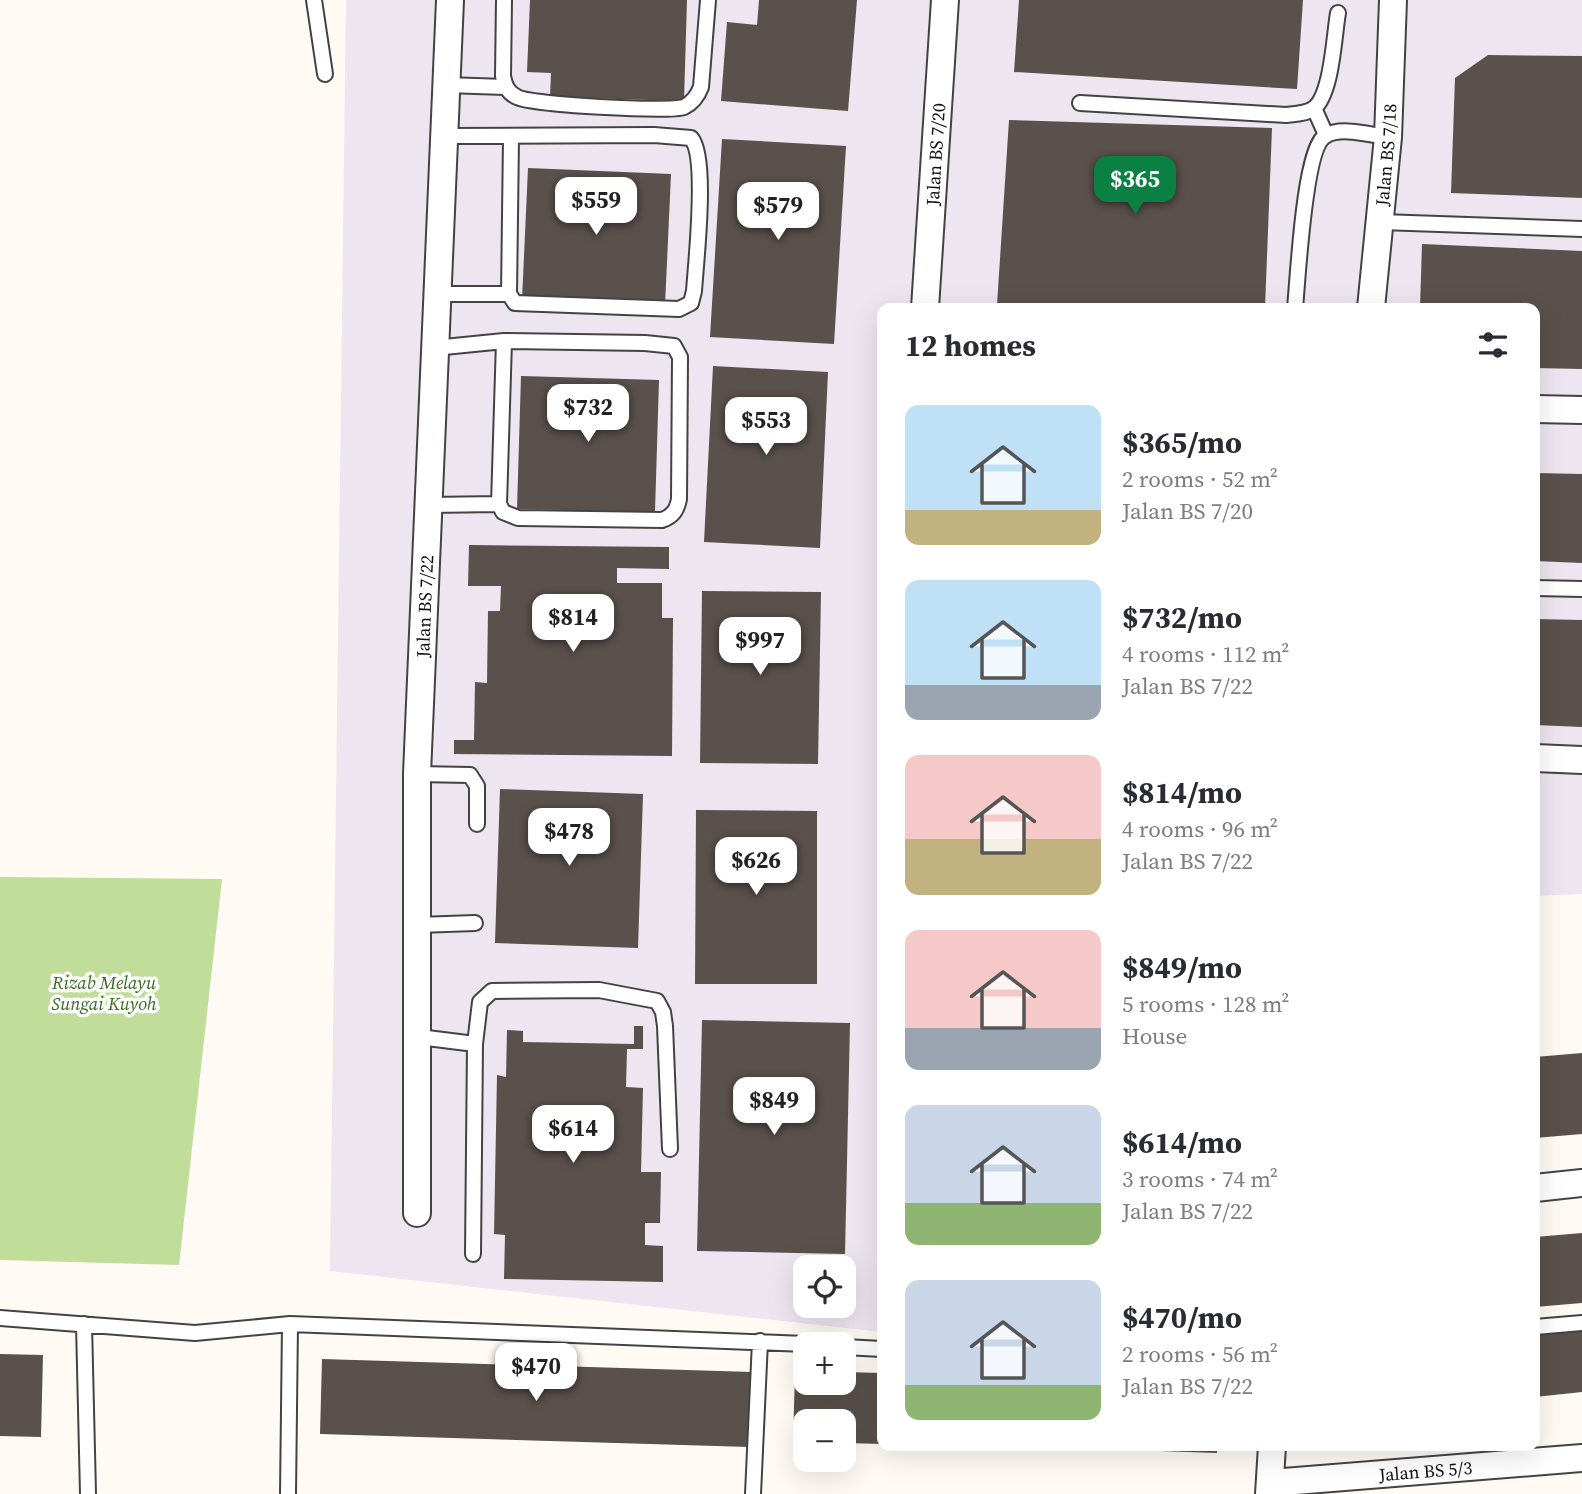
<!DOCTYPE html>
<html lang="en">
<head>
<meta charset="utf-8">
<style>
  :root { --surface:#fff; --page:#f2f2f3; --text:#2b2b33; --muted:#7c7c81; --accent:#0b8043 }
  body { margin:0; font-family:"Source Serif 4",serif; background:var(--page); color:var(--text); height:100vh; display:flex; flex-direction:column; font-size:26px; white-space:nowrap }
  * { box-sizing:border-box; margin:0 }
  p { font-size:23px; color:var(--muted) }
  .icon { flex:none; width:38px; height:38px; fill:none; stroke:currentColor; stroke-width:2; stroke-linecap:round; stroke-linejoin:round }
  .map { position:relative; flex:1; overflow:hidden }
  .details { position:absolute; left:877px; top:303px; width:663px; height:1148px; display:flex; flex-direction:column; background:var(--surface); border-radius:14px; box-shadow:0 7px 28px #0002 }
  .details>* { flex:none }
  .tools { position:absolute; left:793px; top:1255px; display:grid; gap:14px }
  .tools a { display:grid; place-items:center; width:63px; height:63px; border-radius:14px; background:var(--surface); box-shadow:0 7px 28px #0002; font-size:35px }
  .price { position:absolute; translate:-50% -60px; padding:0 16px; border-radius:14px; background:#fff; color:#222; font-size:23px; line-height:46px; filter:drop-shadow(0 2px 4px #0008) }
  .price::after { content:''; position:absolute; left:50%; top:42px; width:21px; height:16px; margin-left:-10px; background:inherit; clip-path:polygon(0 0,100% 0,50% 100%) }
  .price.active { background:var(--accent); color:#fff }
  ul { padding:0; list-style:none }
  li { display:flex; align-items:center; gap:21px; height:175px; padding:0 28px }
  li span { display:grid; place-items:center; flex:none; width:196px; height:140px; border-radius:14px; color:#555 }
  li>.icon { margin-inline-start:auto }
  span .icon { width:84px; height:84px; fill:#fffc; stroke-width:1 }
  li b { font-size:30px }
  h2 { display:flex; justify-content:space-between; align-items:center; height:84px; padding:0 28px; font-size:30px }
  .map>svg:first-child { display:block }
  .industrial { fill:#ede5ef; fill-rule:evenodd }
  .forest { fill:#c0dd9a }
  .building { fill:#5a504c }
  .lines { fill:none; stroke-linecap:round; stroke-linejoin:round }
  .lane-casing { stroke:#434343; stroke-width:18 }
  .street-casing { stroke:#434343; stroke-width:30 }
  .lane { stroke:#fff; stroke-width:14 }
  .street { stroke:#fff; stroke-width:26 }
  .labels { text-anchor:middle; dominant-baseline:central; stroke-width:7; stroke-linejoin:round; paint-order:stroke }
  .street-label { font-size:18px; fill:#101010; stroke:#fff }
  .park-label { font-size:18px; font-style:italic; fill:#376b1d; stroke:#fff }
</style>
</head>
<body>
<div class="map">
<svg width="1582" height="1494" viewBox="0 0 1582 1494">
  <rect width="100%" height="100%" fill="#fffbf4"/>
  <path class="industrial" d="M346 0H1582V894L1535 896V308H882V1332L330 1271ZM805 1267H844V1306H805Z"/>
  <path class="forest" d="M0 877 222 879 179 1265 0 1260Z"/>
  <path class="building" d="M530 0H687L684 101 550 97 551 73 527 72Z
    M759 0H857L848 111 721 101 727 22 757 25Z
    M1019 0H1303L1297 89 1014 72Z
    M1488 55 1582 56V198L1451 193 1455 78Z
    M1009 120 1272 128 1265 308 997 305Z
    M722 139 846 146 834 344 710 337Z
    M528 168 671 174 665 306 522 300Z
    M1422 244 1582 251V369L1535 368V308H1420Z
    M713 366 828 372 820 548 704 542Z
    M521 376 659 380 655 512 517 509Z
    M1535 473 1582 474V563L1535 561Z
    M469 545 669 547V569L617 568V583H662V618H673L672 756 454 754V740H474L475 682 487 683 488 611H500L501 586H468Z
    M702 591 821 592 818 764 700 763Z
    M1535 619 1582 620V727L1535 725Z
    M500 789 643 794 638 948 495 943Z
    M696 810 817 811V984H695Z
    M702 1020 850 1023 845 1254 697 1251Z
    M634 1026H643V1049H627L626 1087 643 1088 641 1172H661L660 1223H645V1245L663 1246V1282L504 1279 505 1235 494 1234 497 1075 506 1077 507 1030 523 1031V1042L634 1044Z
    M1582 1053V1134L1535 1138V1057Z
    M1582 1233V1303L1535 1307V1237Z
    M1582 1327V1392L1535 1397V1331Z
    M0 1354 43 1355 41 1437 0 1436Z
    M322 1359 752 1372 749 1447 320 1434Z
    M795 1371H805V1382H844V1372L882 1373V1444L844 1443V1421H805V1442H793Z
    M1017 1446H1217V1453Z"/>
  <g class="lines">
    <defs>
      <path id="lane" d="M314 0 325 74
        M504 0 503 76C505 86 508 93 517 97 531 105 669 112 684 107 692 103 698 95 701 87L708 0
        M446 85 505 87
        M1080 103 1286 115C1295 114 1305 114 1313 109 1332 96 1334 35 1338 13
        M1314 108 1326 135
        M443 136 654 135 691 138C708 156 696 261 694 291L691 303 679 309 515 303 509 294 511 138
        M1381 222 1582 229
        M437 294H509
        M1295 308C1298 278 1304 149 1325 136 1341 126 1370 135 1388 137
        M434 348 504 341 645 343 674 346 680 357 679 499C677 510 673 516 662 520L518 518 503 512 499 504 504 341
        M428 505 499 504
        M1535 588 1582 589
        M417 774 470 775 477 786V824
        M418 925 475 923
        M419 1037 475 1044 473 1254
        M475 1044 480 1002 492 991 599 990 657 1001 663 1012 665 1026 670 1149
        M0 1318 195 1333 290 1324 805 1344
        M84 1324 88 1494
        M1535 1327 1582 1323
        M844 1347 882 1349
        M288 1494 290 1324
        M753 1494 760 1341"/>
      <g id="street">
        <path id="s1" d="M925 308 945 0"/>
        <path id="s2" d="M1371 308 1388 137 1393 0"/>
        <path d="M1535 409 1582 410"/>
        <path d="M1535 758 1582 760"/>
        <path d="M1535 1188 1582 1183"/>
        <path id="s3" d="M417 1213V774L450 0"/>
        <path id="s4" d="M1270 1483 1582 1458"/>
        <path d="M1269 1494 1272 1446"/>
      </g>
    </defs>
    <use href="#lane" class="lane-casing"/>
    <use href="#street" class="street-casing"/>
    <use href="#lane" class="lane"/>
    <use href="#street" class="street"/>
  </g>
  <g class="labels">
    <g class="street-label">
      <text stroke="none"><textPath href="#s1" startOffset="154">Jalan BS 7/20</textPath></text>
      <text stroke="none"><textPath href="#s2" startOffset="154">Jalan BS 7/18</textPath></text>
      <text stroke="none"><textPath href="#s3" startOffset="607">Jalan BS 7/22</textPath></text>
      <text stroke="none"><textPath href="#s4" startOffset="156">Jalan BS 5/3</textPath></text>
    </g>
    <g class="park-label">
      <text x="104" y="982">Rizab Melayu<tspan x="104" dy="21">Sungai Kuyoh</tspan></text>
    </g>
  </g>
</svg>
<div class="tools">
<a><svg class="icon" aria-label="locate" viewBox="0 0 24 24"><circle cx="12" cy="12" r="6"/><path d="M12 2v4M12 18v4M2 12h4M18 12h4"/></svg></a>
<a>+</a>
<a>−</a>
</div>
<b class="price active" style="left:1135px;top:216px">$365</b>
<b class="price" style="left:596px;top:237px">$559</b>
<b class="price" style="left:778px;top:242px">$579</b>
<b class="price" style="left:588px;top:444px">$732</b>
<b class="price" style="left:766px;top:457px">$553</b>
<b class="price" style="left:573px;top:654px">$814</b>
<b class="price" style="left:760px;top:677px">$997</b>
<b class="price" style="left:569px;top:868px">$478</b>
<b class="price" style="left:756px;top:897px">$626</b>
<b class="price" style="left:774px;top:1137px">$849</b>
<b class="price" style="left:573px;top:1165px">$614</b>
<b class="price" style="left:536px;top:1403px">$470</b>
<section class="details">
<h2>12 homes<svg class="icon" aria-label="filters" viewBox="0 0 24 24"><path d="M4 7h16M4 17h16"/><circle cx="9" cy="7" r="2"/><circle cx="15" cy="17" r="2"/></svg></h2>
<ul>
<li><span style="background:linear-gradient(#bfe0f5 75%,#c2b280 0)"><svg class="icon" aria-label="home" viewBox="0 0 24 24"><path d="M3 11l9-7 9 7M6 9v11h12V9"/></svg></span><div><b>$365/mo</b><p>2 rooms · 52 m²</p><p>Jalan BS 7/20</p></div></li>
<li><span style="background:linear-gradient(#bfe0f5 75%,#9aa5b1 0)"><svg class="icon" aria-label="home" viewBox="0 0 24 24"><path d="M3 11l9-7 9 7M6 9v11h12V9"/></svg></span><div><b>$732/mo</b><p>4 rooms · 112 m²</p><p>Jalan BS 7/22</p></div></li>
<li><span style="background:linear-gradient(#f6c9c9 60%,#c2b280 0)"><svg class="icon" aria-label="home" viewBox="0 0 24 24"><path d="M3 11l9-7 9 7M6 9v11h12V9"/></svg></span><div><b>$814/mo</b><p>4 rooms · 96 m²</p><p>Jalan BS 7/22</p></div></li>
<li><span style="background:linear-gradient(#f6c9c9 70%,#9aa5b1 0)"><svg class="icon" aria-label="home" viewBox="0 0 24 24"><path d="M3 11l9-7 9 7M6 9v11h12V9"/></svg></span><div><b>$849/mo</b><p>5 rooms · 128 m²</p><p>House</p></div></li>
<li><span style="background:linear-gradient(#c9d6e8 70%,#8fb573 0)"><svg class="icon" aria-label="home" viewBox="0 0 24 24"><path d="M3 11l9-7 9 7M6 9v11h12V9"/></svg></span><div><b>$614/mo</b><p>3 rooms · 74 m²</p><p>Jalan BS 7/22</p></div></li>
<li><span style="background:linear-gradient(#c9d6e8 75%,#8fb573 0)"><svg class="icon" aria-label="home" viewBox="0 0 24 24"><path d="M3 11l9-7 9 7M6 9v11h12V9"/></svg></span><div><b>$470/mo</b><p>2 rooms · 56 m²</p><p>Jalan BS 7/22</p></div></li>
</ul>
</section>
</div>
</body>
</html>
